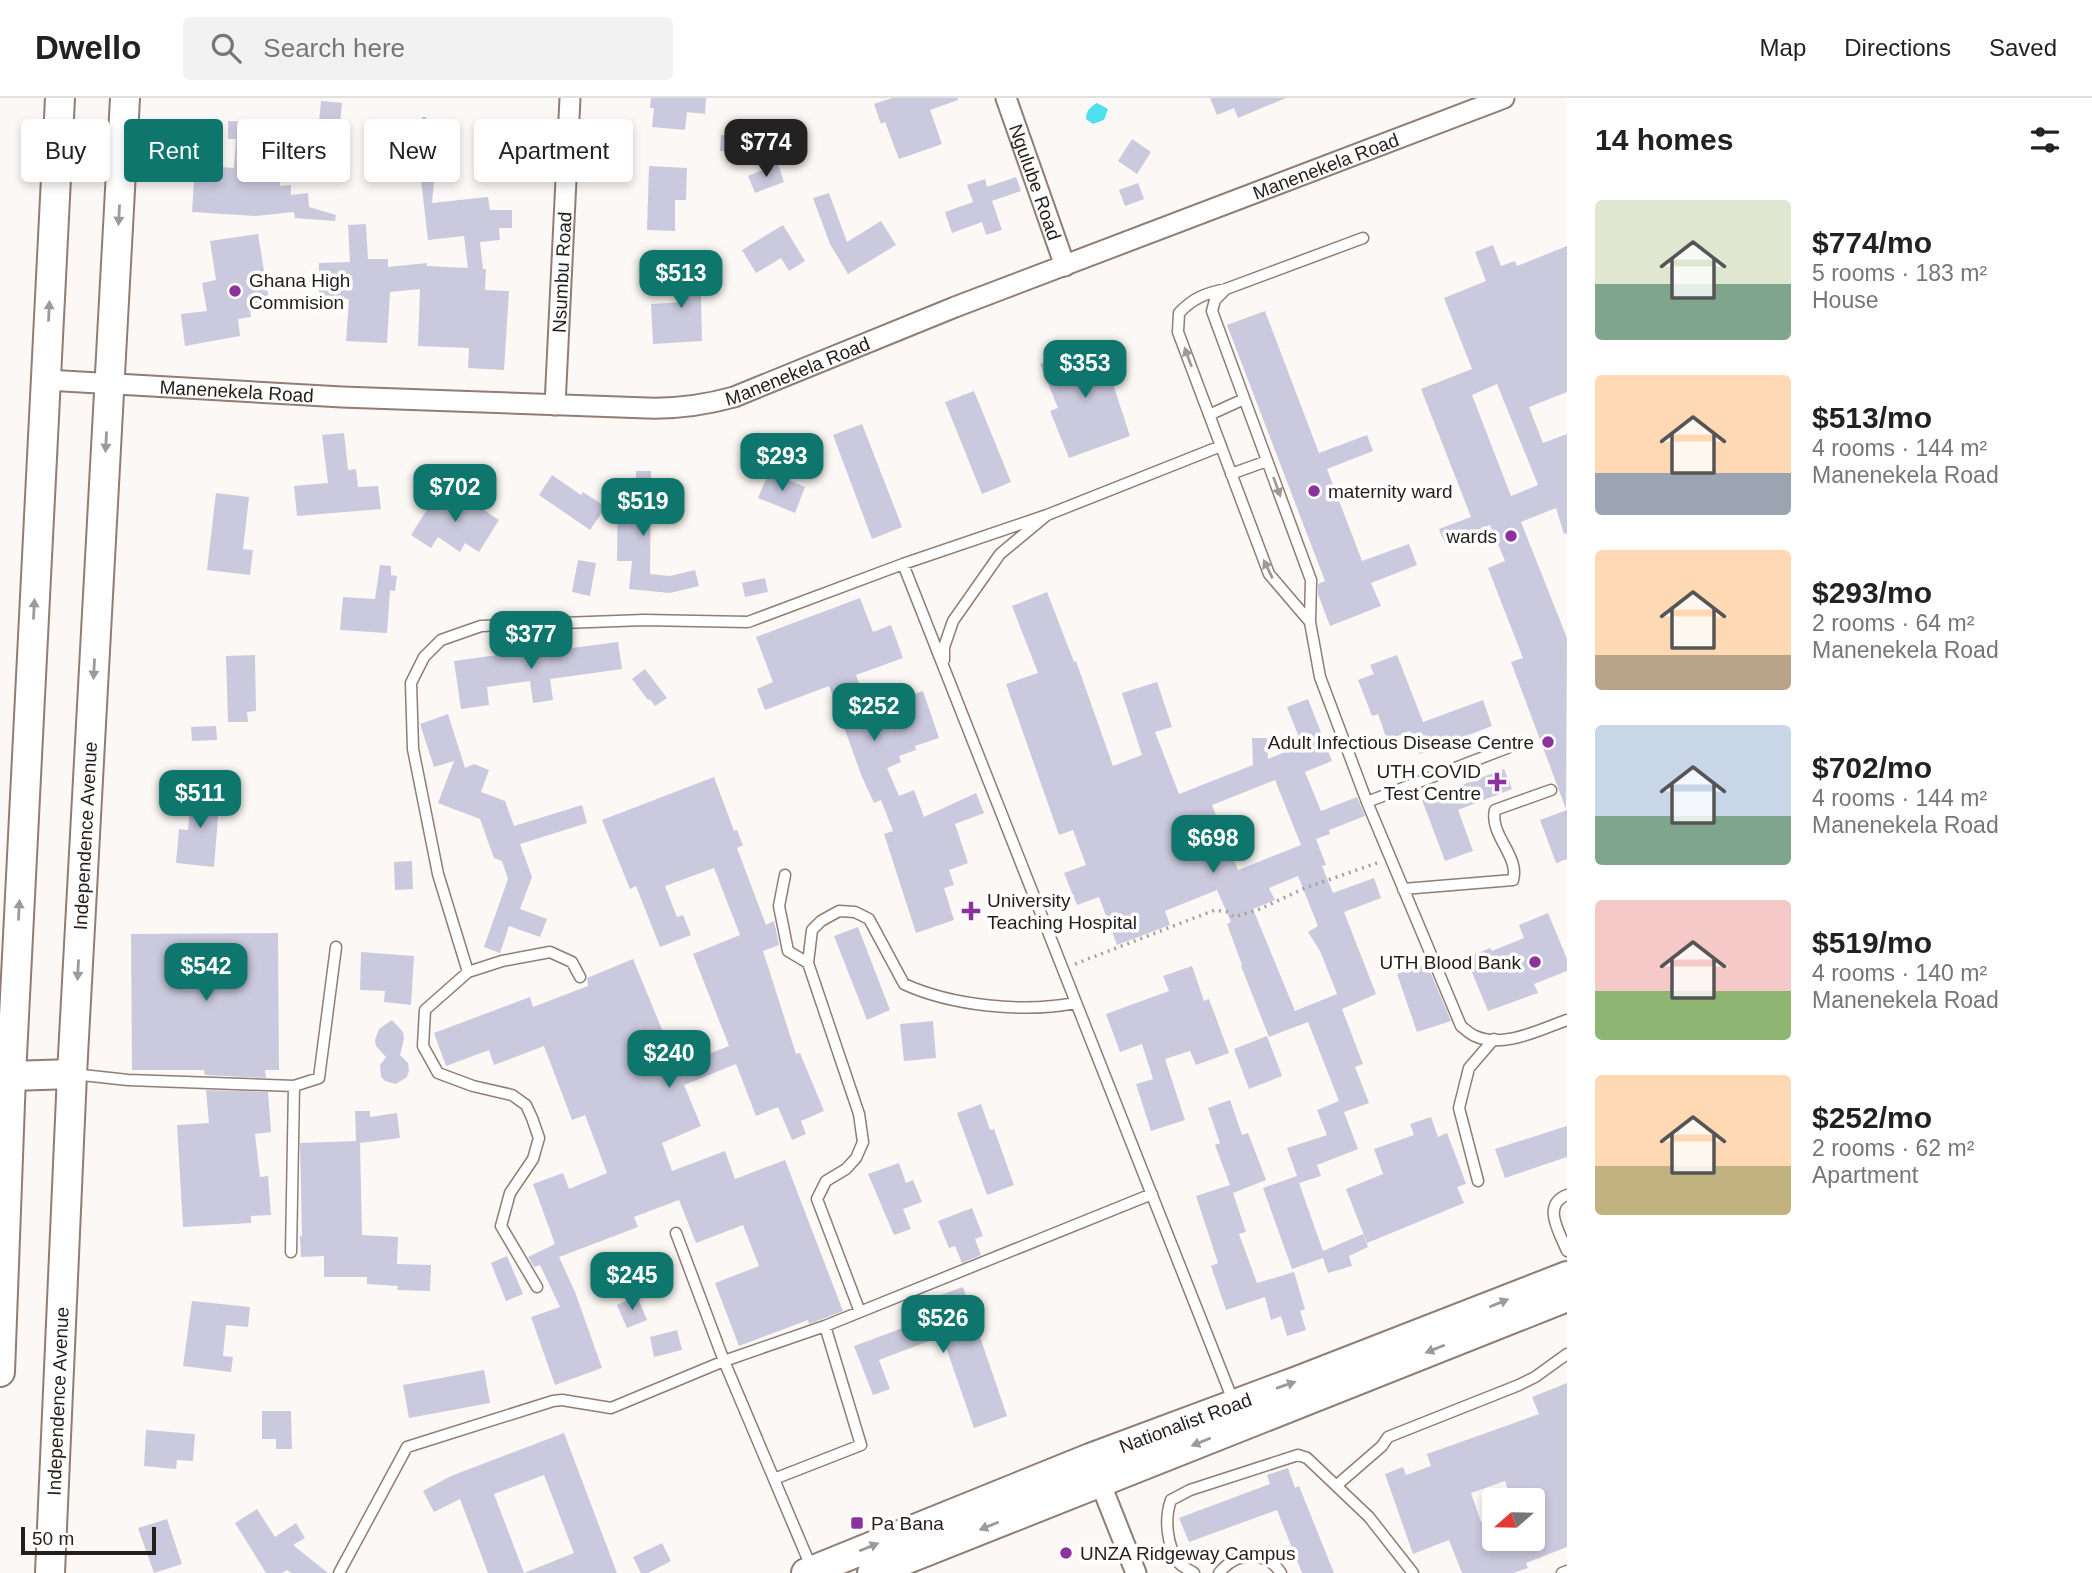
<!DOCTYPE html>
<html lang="en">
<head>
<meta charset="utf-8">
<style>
  :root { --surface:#fff; --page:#f2f2f2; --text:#222; --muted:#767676; --line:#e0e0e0; --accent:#0f766e }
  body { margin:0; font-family:Arial,sans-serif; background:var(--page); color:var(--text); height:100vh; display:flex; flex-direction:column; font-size:26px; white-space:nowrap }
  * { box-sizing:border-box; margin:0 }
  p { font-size:23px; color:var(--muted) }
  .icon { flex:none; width:38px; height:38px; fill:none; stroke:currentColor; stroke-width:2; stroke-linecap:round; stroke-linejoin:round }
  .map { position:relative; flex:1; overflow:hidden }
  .details { display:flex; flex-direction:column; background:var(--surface); width:525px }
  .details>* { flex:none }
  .hud { position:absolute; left:21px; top:21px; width:665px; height:63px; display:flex; gap:14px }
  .needle { width:46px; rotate:250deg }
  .fabs { position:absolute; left:1482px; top:1390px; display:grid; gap:14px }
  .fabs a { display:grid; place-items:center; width:63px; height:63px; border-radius:7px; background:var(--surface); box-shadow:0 4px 10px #0003; font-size:35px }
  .scale { position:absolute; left:21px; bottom:18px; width:135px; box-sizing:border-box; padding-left:7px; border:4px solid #251e1a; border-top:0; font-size:19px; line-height:24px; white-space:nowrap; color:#251e1a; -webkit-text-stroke:5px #fff; paint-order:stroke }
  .price { position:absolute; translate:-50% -60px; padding:0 16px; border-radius:14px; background:var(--accent); color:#fff; font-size:23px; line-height:46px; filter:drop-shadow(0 2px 4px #0008) }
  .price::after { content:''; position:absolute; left:50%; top:42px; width:21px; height:16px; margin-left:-10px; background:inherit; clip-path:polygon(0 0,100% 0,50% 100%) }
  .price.current { background:#222; color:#fff }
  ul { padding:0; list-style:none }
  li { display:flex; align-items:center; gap:21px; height:175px; padding:0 28px }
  li span { display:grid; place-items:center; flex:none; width:196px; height:140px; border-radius:7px; color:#555 }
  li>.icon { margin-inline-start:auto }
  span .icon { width:84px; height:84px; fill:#fffc; stroke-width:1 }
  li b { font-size:30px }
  h2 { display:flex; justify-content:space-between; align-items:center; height:84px; padding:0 28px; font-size:30px }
  .chip { padding:0 24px; border-radius:7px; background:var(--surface); box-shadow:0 4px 10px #0003; font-size:24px; line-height:63px }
  .chip.current { background:var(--accent); color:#fff }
  header { display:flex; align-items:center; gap:42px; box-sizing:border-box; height:98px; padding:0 35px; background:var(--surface); border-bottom:2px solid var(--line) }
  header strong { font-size:33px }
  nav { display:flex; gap:38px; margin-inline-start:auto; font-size:24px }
  .search { width:490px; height:63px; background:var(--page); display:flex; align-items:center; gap:18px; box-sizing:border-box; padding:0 24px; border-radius:7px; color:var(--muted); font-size:26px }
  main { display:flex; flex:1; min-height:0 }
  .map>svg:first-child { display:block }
  .water { fill:#50dfee }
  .building { fill:#cbc9dd; fill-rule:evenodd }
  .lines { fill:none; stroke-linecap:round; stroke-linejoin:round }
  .lane-casing { stroke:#907d73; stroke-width:13 }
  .street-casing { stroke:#907d73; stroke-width:23 }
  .secondary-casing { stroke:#907d73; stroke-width:32 }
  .path { stroke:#a6a19e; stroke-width:3.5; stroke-dasharray:2 5; stroke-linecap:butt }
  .lane { stroke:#fff; stroke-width:10 }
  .street { stroke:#fff; stroke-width:19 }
  .secondary { stroke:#fff; stroke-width:28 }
  .oneway { fill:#9d9a98 }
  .poi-dot { fill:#8c329d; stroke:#fff; stroke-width:2.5 }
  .labels { text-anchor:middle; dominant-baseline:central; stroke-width:7; stroke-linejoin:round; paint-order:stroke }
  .street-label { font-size:19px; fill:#251e1a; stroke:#fff }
  .poi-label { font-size:19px; fill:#251e1a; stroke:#fff; text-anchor:start }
</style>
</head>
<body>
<header>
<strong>Dwello</strong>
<div class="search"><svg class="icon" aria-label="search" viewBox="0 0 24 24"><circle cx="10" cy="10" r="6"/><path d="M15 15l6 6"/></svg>Search here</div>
<nav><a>Map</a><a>Directions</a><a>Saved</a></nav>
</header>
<main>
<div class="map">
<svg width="1567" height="1475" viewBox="0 0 1567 1475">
  <rect width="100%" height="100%" fill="#fcf8f5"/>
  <path class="water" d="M1097 5 1108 11 1104 22 1093 26 1086 21C1086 13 1090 9 1097 5Z"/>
  <path class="building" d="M651 0H706L705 16 687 14 685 32 652 29 654 10H650Z
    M892 0H958V2L930 12 942 46 899 61 885 24 881 26 874 6Z
    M1210 0H1286L1238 20 1234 10 1217 17Z
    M321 3 342 5 338 48 317 46Z
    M422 19H426L436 63 432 105 488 99 490 112H512V130H499L500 142 480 144 483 171H486L485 192 509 193 504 272 468 270 469 250 418 248 420 191 390 194 387 245 346 243 349 201H319V165L350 164 348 127 366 126 368 161H388V169L427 165V168L468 170 464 138 428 142 421 82H418L419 58 411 60 407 42 421 38Z
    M251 22 283 24 280 88 291 87V97L308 95 309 109 336 117 335 123 295 120 294 114 255 118 192 114 195 67 234 70 236 41H228V23L251 24Z
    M721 37 748 38 747 54 720 53Z
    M1132 41 1151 54 1137 76 1118 63Z
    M778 66 784 84 755 95 748 78Z
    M649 68 687 70 686 102H675V133L647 132Z
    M1016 79 1021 93 992 103 1002 132 986 137 982 124 952 135 945 114 973 104 967 87 985 81 987 89Z
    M1138 85 1144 101 1125 108 1119 92Z
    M829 95 847 144 881 123 896 147 848 176 830 146 813 100Z
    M783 127 805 163 789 173 781 160 756 175 742 152Z
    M258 136 269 203 249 206 251 219 238 221 240 238 185 248 181 216 207 213 202 185 216 182 210 143Z
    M1493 147 1501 168 1515 163 1517 168 1567 148V294L1529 309 1543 345 1567 336V435L1564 436 1556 410 1521 424 1567 540 1566 711 1511 564 1523 560 1488 470 1505 463 1490 427 1445 445 1439 431 1471 419 1421 291 1472 271 1444 200 1486 183 1475 154ZM1497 286 1538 387 1511 398 1472 297Z
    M685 158H700L702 243 653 246 651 206 682 204V177H685Z
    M1265 213 1319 355 1367 337 1373 353 1327 371 1362 463 1409 446 1417 467 1371 485 1381 508 1330 528 1318 496V486L1325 483 1227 227Z
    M1099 242 1110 270 1108 271 1130 338 1069 360 1050 313 1058 310 1040 266Z
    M974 293 1011 384 982 396 945 304Z
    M862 326 902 429 872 441 833 337Z
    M344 335 348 372 356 371 358 389 378 388 381 411 297 418 294 388 328 385 322 337Z
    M636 373H651L650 476 670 478 695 472 699 488 670 495 629 491 632 463H617L618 381H636Z
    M769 374 805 389 795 415 758 400Z
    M552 377 581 397 583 394 606 409 590 432 539 397Z
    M216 395 249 399 243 451 253 452 250 477 207 472Z
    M437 396 457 409 464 399 499 422 479 454 465 445 460 454 438 439 431 450 411 437Z
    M578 462 596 465 590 498 572 494Z
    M380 467 391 468V477L397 478 395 493 390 492 387 535 340 532 343 499 375 501Z
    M765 480 768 494 745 499 742 485Z
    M1047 494 1074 564 1076 563 1113 668 1142 657 1122 595 1157 584 1172 629 1155 634 1179 696 1253 667 1252 640H1267L1268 661 1302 647 1287 609 1308 601 1332 663 1305 674 1321 713 1357 699 1365 718 1329 732 1330 736 1316 741 1326 767 1322 768 1333 795 1374 780 1381 800 1344 814 1376 896 1342 911 1363 966 1355 969 1369 1005 1344 1014 1358 1051 1317 1067 1321 1078 1299 1085 1323 1153 1363 1136 1368 1149 1349 1158 1352 1168 1328 1175 1323 1160 1292 1171 1263 1090 1297 1078 1287 1050 1327 1037 1317 1012 1339 1003 1308 924 1269 939 1241 868 1242 867 1227 826 1231 824 1217 792 1165 813 1170 827 1117 847 1099 799 1077 807 1064 775 1086 767 1073 732 1059 737 1006 586 1038 575 1012 508ZM1275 682 1301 747 1238 772 1212 707ZM1298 778 1318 828 1308 834 1320 853 1337 896 1295 913 1253 811 1275 802 1269 790Z
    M860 500 873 534 891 527 903 560 856 577 873 620 908 606 906 599 923 593 939 640 915 648 916 652 899 658 901 664 887 670 899 698 914 692 924 719 976 695 984 715 955 726 968 765 949 772 954 787 944 790 954 822 916 835 884 736 893 733 881 702 874 705 862 679 829 588 765 612 757 591 773 584 756 539Z
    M618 544 622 571 550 581 553 602 533 605 530 583 487 589 489 607 461 611 454 563 548 550V553Z
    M255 557 256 613 247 614 248 624H228L226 558Z
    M1397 557 1423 624 1483 602 1492 628 1419 656 1410 633 1387 642 1378 616 1372 618 1358 582 1374 576 1370 567Z
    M645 571 667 600 655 608 650 601 648 602 632 581Z
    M448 616 465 670 474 666 489 672 481 694 505 703 514 728 582 707 587 725 520 746 532 779 520 811 547 821 540 839 509 828 500 855 484 849 508 781 502 763 494 760 480 721 438 705 454 663 434 669 420 626Z
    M216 628 217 642 192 643 191 629Z
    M1504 671 1512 691 1458 712 1473 753 1445 763 1422 702Z
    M714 679 734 733 737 732 743 747 737 750 766 827 774 823 779 847 763 853 796 956 800 955 824 1013 801 1023 806 1036 792 1042 778 1009 756 1018 736 966 684 987 701 1028 662 1045 672 1073 725 1053 735 1081 785 1062 843 1213 809 1226 808 1222 739 1248 715 1185 759 1168 743 1127 696 1145 679 1102 634 1119 638 1129 559 1159 575 1194 602 1270 555 1287 531 1219 560 1209 540 1167 534 1169 528 1159 555 1146 533 1086 563 1075 569 1091 607 1075 585 1017 572 1022 544 948 494 967 489 952 446 968 434 935 530 899 533 909 588 888 587 880 633 861 677 968 729 948 693 856 740 837 714 770 665 788 677 819 683 817 691 837 660 849 636 788 630 791 602 722Z
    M192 691 220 694 214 769 176 765 179 731 188 732Z
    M1567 712V761L1556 765 1540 722Z
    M412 763 413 791 395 792 394 764Z
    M1548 815 1567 861V873L1534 886 1538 895 1488 913 1466 860 1490 850 1492 853 1524 840 1519 827Z
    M858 829 890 912 867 922 834 838Z
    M278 835 279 972H265L266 980 205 977 204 972H132L131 836Z
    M361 854 414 858 411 907 384 904 385 893 360 892Z
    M1427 866 1451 923 1417 934 1397 876Z
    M1192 868 1204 903 1209 901 1229 955 1196 967 1190 953 1165 961 1185 1022 1151 1033 1136 986 1153 981 1142 946 1120 954 1106 916 1169 893 1163 878Z
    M392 922 403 934 404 941 400 957 408 965 409 972 407 979 396 986 385 983 381 979 380 967 386 959 376 948 375 942 379 931Z
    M933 923 936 960 904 963 900 926Z
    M1267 938 1282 978 1249 991 1234 951Z
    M206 992 268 994 271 1034 255 1036 260 1079 268 1078 271 1117 251 1118V1125L183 1129 177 1027 209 1025Z
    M1230 1002 1242 1037 1248 1035 1266 1082 1233 1095 1246 1134 1239 1136 1257 1185 1294 1174 1305 1211 1300 1213 1306 1232 1287 1238 1281 1218 1271 1222 1265 1199 1226 1212 1211 1168 1218 1165 1196 1098 1230 1087 1215 1047 1220 1045 1208 1010Z
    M981 1006 990 1032 994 1031 1014 1087 987 1097 957 1015Z
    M355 1013H370V1019L397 1015 400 1040 360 1045 362 1137 398 1139 397 1166 431 1167 430 1193 397 1192 398 1188 367 1186V1179H324V1158L301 1159 300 1138H302L300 1045 356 1043Z
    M1431 1019 1438 1039 1447 1035 1461 1072 1466 1086 1457 1089 1464 1105 1367 1145 1346 1091 1383 1076 1374 1051 1414 1037 1410 1026Z
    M1567 1028V1059L1505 1080 1495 1051Z
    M899 1065 906 1085 913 1082 922 1104 903 1111 911 1131 894 1137 868 1076Z
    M972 1110 983 1138 975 1141 981 1157 962 1165 955 1148 949 1150 938 1123Z
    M507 1158 523 1196 506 1203 491 1165Z
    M963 1189 1007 1318 974 1330 942 1238 879 1262 890 1291 873 1297 854 1248 935 1218 929 1201Z
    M637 1198 647 1222 627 1230 617 1207Z
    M192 1203 250 1209 248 1229 226 1227 223 1258 233 1259 231 1274 183 1268Z
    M677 1232 682 1252 654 1259 650 1239Z
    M484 1272 490 1305 409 1320 403 1287Z
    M1567 1285V1449L1526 1465 1528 1470 1513 1475H1462L1449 1442 1413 1456 1385 1376 1403 1369 1406 1377 1431 1368 1427 1356 1539 1316 1532 1299ZM1505 1383 1511 1402H1533V1422L1539 1440H1494V1418L1481 1424 1471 1395Z
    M262 1313H291L292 1351H276V1341H262Z
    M146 1332 195 1336 193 1363 177 1362 176 1371 144 1368Z
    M564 1335 617 1475H524L574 1455 544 1377 494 1396 524 1475H488L460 1401 434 1414 423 1393 451 1378Z
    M1288 1370 1295 1390 1299 1388 1334 1475H1302L1277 1412 1189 1444 1179 1420 1270 1386 1267 1377Z
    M257 1411 275 1439 296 1425 305 1440 293 1447 328 1475H291L287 1472 282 1475H266L235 1425Z
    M167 1421 182 1466 154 1475 138 1430Z
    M662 1445 671 1463 648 1475H641L633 1459Z"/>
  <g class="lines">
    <defs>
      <path id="lane" d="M1226 191 1215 202 1212 213 1311 482 1310 524 1320 579 1367 704 1461 928C1465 931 1470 936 1475 938 1503 951 1541 931 1567 922
        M1209 317 1244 301
        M1231 376 1267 363
        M903 466 1234 1305
        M1310 524 1269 476 1178 234 1179 215C1193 200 1206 195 1226 191L1363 140
        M944 562V549L953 523 1000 456 1047 417 1221 348
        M1367 704 1507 650
        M785 777 779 808 788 853 808 865
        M1403 791 1513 782C1520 758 1489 737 1495 712L1551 692
        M468 874 438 776 413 651 411 585 424 559 441 542 481 528 644 522 748 524 903 466 1047 417
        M73 976 128 982 294 988 319 980 336 849
        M1478 1083 1459 1010 1469 970 1494 941
        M1567 1097C1541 1107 1560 1135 1567 1153
        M676 1135 724 1263 812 1471
        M291 1154 294 988
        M537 1189 501 1128 510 1095 533 1061 539 1040 532 1020 526 1007 512 997 473 988 438 975 423 948 425 912 468 874 502 863 550 854 572 864 580 879
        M860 1214 817 1101 826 1083 846 1071 856 1060 863 1044 859 1016 808 865 812 832 821 823 839 813 855 814 869 821 904 886C952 908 1024 915 1075 905
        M774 1381 861 1347 825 1228
        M1337 1387 1382 1348 1388 1339 1519 1287 1535 1279 1567 1256
        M339 1475 407 1349 553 1303 562 1302 611 1310 724 1263 825 1228 1152 1096
        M1194 1475C1190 1472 1182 1469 1179 1465 1167 1448 1164 1421 1171 1402L1190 1392 1298 1357 1307 1360 1369 1419 1413 1475
        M1219 1475C1237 1453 1265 1452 1281 1475
        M1562 1475 1567 1473"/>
      <g id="street">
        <path id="s1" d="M1006 0 1065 168"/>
        <path id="s2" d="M46 282 342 299 647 310C678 311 705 307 734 299L955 209 1504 0"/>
        <path id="s3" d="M555 307 570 0"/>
        <path d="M1096 1374 1136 1475"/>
      </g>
      <g id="secondary">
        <path d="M11 978 72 976"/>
        <path d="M0 1274 11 978 60 0"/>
        <path id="s4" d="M50 1475 72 976 125 0"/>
        <path id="s5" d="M806 1475 1090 1360 1297 1283 1567 1178"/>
        <path d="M872 1475 1567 1199"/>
      </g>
    </defs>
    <use href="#lane" class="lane-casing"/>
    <use href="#street" class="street-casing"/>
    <use href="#secondary" class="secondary-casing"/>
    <path class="path" d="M1075 866 1215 812 1227 814 1234 819 1260 811 1305 790 1377 765"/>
    <use href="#lane" class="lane"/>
    <use href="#street" class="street"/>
    <use href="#secondary" class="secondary"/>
  </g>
  <defs><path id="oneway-solid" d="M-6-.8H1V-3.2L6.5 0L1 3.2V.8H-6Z" transform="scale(1.75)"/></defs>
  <g class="oneway">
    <use href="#oneway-solid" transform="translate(119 117) rotate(93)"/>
    <use href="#oneway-solid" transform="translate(49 213) rotate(-87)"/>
    <use href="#oneway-solid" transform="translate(1188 259) rotate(-110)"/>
    <use href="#oneway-solid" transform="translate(106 344) rotate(93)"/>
    <use href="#oneway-solid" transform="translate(1277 389) rotate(70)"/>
    <use href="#oneway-solid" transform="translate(1268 471) rotate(-116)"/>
    <use href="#oneway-solid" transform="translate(34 511) rotate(-87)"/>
    <use href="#oneway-solid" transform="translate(94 571) rotate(93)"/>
    <use href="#oneway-solid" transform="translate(19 812) rotate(-87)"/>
    <use href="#oneway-solid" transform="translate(78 872) rotate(93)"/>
    <use href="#oneway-solid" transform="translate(1499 1205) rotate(-22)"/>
    <use href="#oneway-solid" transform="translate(1435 1251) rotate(158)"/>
    <use href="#oneway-solid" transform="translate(1286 1287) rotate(-19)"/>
    <use href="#oneway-solid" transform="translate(1201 1344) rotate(158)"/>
    <use href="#oneway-solid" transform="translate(989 1428) rotate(158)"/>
    <use href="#oneway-solid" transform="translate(869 1449) rotate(-22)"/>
  </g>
  <g class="poi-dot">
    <circle cx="235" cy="193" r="7"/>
    <circle cx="1314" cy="393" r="7"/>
    <circle cx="1511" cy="438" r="7"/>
    <circle cx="1548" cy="644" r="7"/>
    <path d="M1493.5 673.5h7v7h7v7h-7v7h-7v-7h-7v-7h7z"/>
    <path d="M967.5 802.5h7v7h7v7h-7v7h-7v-7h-7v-7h7z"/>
    <circle cx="1535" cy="864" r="7"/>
    <rect x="850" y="1418" width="14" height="14" rx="3.5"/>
    <circle cx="1066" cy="1455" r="7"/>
  </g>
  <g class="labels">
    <g class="street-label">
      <text stroke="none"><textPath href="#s2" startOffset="1325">Manenekela Road</textPath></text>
      <text stroke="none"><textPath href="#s1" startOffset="89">Ngulube Road</textPath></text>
      <text stroke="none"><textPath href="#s3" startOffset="133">Nsumbu Road</textPath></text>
      <text stroke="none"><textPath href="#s2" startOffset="758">Manenekela Road</textPath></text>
      <text stroke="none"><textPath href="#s2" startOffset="191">Manenekela Road</textPath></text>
      <text stroke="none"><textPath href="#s4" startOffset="738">Independence Avenue</textPath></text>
      <text stroke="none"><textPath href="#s4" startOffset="172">Independence Avenue</textPath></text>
      <text stroke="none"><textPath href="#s5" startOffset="408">Nationalist Road</textPath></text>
    </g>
    <g class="poi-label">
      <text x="249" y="182">Ghana High<tspan x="249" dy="22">Commision</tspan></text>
      <text x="1328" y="393">maternity ward</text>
      <text x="1497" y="438" text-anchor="end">wards</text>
      <text x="1534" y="644" text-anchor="end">Adult Infectious Disease Centre</text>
      <text x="1481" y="673" text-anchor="end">UTH COVID<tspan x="1481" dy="22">Test Centre</tspan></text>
      <text x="987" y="802">University<tspan x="987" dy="22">Teaching Hospital</tspan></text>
      <text x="1521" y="864" text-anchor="end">UTH Blood Bank</text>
      <text x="871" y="1425">Pa Bana</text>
      <text x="1080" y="1455">UNZA Ridgeway Campus</text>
    </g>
  </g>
</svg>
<div class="fabs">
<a><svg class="needle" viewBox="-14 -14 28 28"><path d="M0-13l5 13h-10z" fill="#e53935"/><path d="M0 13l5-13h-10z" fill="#767676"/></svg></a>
</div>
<div class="scale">50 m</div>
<b class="price current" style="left:766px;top:81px">$774</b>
<b class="price" style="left:681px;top:212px">$513</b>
<b class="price" style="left:1085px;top:302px">$353</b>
<b class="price" style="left:782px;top:395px">$293</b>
<b class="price" style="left:455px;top:426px">$702</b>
<b class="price" style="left:643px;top:440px">$519</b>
<b class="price" style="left:531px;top:573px">$377</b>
<b class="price" style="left:874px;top:645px">$252</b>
<b class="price" style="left:200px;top:732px">$511</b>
<b class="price" style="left:1213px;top:777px">$698</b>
<b class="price" style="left:206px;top:905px">$542</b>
<b class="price" style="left:669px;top:992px">$240</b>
<b class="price" style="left:632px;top:1214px">$245</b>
<b class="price" style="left:943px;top:1257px">$526</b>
<div class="hud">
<a class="chip">Buy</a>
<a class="chip current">Rent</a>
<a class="chip">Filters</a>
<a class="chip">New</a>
<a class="chip">Apartment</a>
</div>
</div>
<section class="details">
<h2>14 homes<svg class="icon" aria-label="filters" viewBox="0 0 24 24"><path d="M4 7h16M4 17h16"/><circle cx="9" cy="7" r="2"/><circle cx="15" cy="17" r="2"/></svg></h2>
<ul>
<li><span style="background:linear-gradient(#dfe7d0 60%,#7fa58c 0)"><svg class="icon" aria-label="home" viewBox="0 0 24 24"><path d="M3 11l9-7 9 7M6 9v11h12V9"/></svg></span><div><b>$774/mo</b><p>5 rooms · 183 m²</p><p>House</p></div></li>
<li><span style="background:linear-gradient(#ffd9b3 70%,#9aa5b1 0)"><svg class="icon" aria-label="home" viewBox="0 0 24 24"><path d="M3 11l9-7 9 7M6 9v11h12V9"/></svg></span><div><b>$513/mo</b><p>4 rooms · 144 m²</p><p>Manenekela Road</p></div></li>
<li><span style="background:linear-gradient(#ffd9b3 75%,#b9a48a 0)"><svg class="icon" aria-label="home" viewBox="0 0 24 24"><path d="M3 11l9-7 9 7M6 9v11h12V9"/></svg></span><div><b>$293/mo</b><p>2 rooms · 64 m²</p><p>Manenekela Road</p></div></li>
<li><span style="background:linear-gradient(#c9d6e8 65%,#7fa58c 0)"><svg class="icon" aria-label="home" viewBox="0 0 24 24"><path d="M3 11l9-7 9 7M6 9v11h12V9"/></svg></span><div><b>$702/mo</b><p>4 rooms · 144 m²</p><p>Manenekela Road</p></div></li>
<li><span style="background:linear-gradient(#f6c9c9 65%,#8fb573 0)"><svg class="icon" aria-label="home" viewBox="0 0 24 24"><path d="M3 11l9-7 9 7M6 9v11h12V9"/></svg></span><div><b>$519/mo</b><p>4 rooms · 140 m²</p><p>Manenekela Road</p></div></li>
<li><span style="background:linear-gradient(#ffd9b3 65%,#c2b280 0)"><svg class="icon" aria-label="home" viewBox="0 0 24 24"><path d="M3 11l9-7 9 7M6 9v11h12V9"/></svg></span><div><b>$252/mo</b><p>2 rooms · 62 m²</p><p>Apartment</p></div></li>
</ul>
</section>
</main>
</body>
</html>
